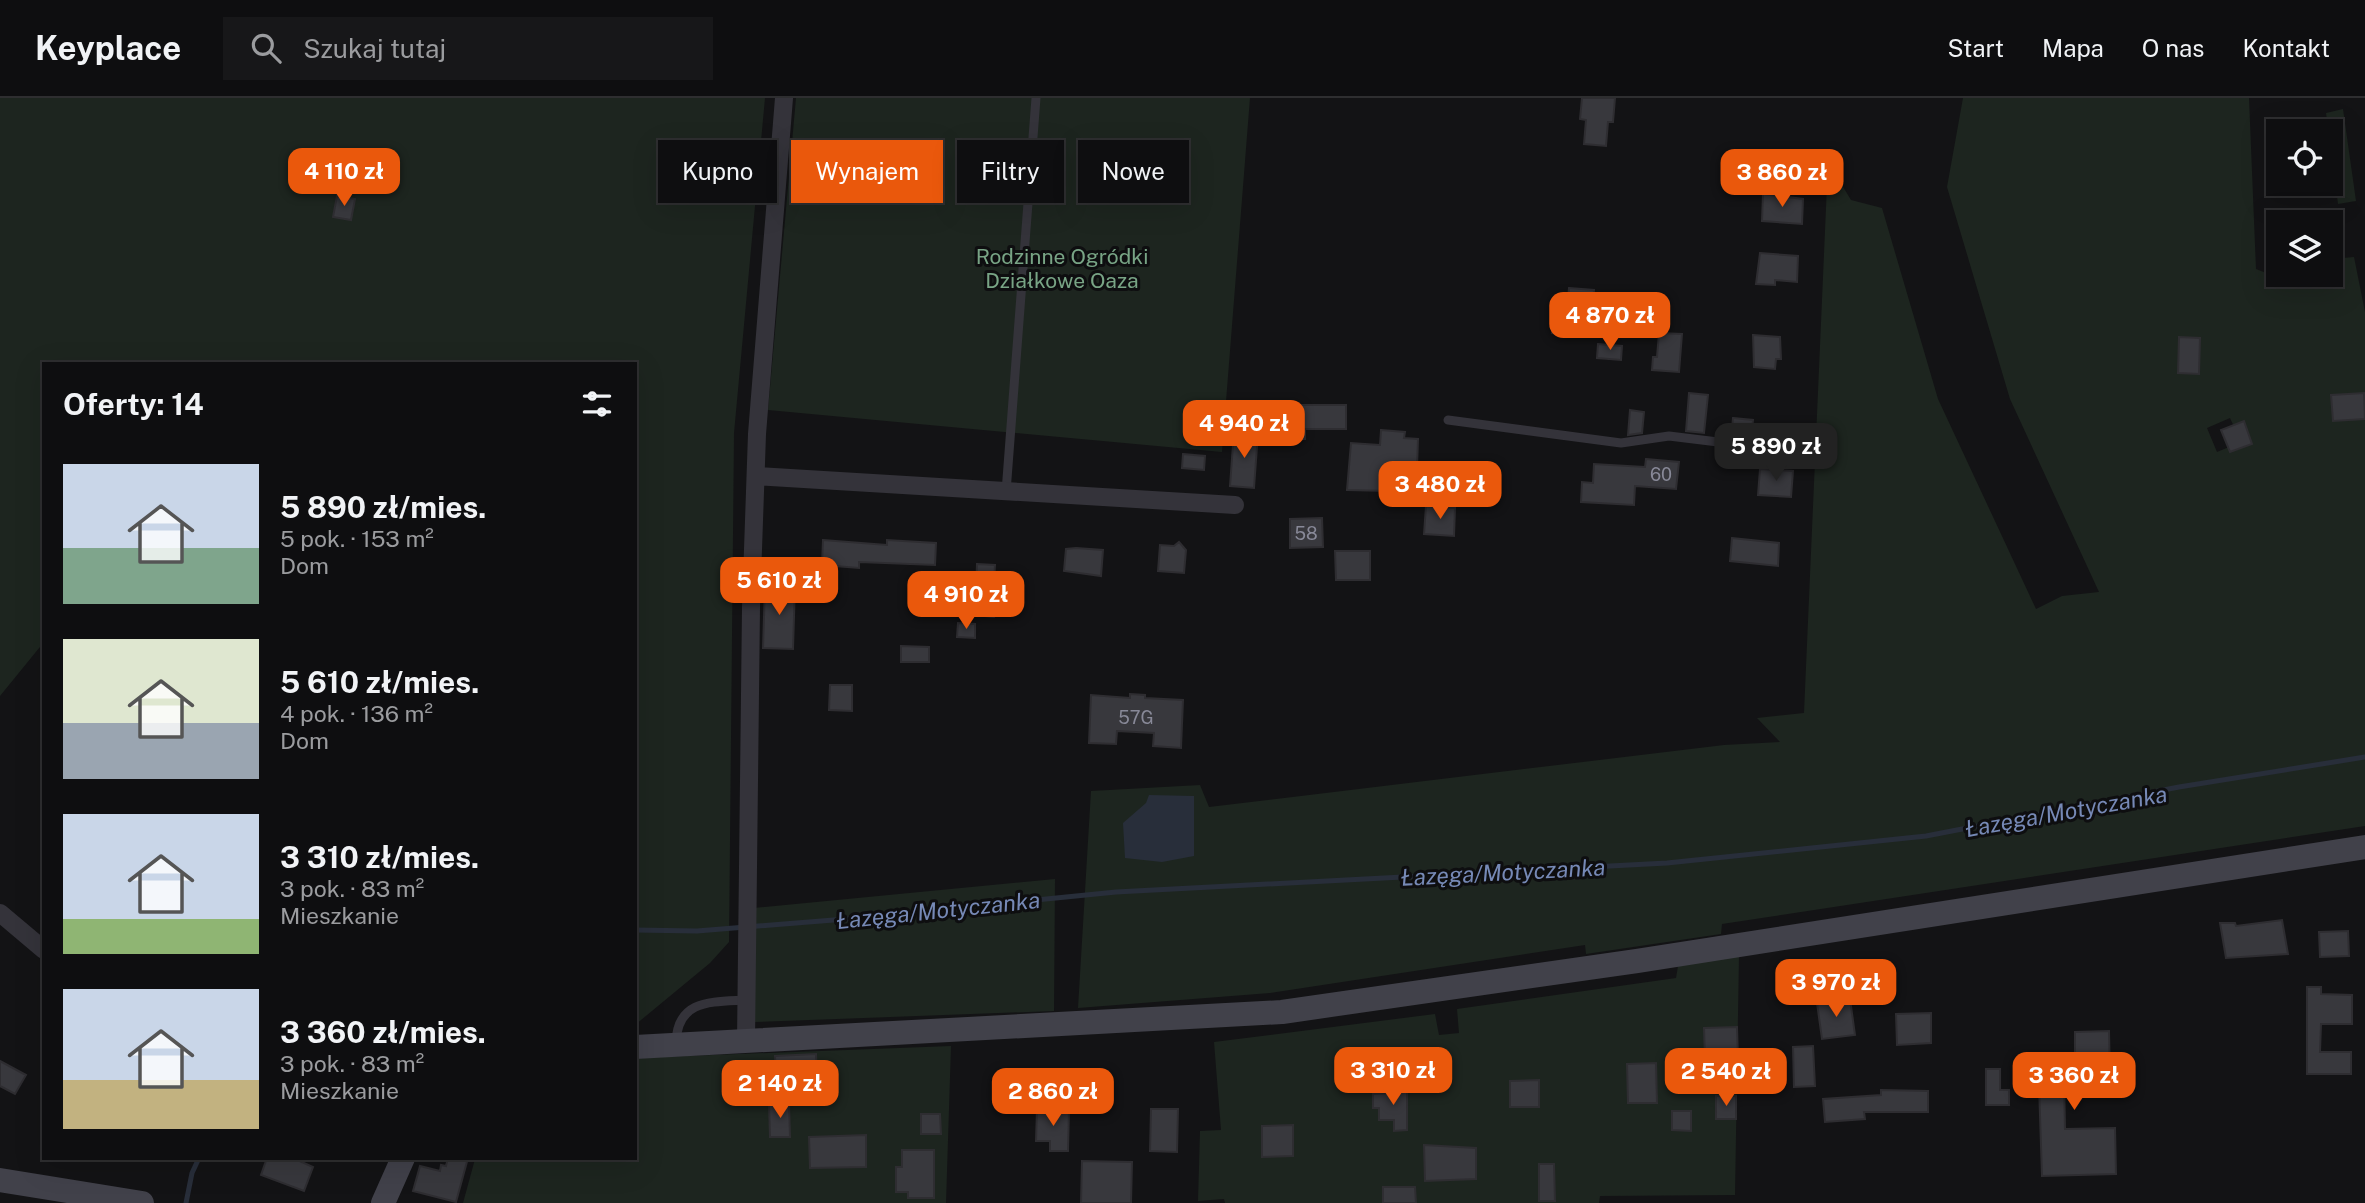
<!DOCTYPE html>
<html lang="pl">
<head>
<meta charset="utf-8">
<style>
  :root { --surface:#0e0e10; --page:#171719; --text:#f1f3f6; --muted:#9b9c9f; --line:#2e2e30; --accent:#ea580c }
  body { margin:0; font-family:"Public Sans",sans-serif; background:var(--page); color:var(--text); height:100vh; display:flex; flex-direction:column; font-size:26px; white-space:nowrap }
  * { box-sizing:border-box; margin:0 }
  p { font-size:23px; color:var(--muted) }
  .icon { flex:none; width:38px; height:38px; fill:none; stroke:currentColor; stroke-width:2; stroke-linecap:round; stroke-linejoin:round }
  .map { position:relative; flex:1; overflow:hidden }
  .drawer { position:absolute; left:42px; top:264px; width:595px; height:798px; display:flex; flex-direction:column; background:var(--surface); border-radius:0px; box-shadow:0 7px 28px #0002,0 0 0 2px var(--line) }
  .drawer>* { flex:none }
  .top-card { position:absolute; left:658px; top:42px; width:665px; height:63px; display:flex; gap:14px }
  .controls { position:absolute; left:2266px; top:21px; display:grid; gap:14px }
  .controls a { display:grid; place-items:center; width:77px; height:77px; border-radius:0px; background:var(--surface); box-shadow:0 7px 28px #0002,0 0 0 2px var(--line); font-size:35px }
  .price { position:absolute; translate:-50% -60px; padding:0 16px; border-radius:14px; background:var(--accent); color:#fff; font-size:23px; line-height:46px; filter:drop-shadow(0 2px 4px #0008) }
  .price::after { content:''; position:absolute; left:50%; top:42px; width:21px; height:16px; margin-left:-10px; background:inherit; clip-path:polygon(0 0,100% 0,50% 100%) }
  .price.on { background:#222; color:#fff }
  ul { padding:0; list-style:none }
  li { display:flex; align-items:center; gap:21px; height:175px; padding:0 21px }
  li span { display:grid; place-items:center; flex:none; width:196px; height:140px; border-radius:0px; color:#555 }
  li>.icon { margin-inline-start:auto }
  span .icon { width:84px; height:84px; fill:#fffc; stroke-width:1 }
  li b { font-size:30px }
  h2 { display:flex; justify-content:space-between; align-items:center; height:84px; padding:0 21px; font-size:30px }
  .chip { padding:0 24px; border-radius:0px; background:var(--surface); box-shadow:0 7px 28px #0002,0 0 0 2px var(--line); font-size:24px; line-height:63px }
  .chip.on { background:var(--accent); color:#fff }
  header { display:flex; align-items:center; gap:42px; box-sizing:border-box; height:98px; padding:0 35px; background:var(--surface); border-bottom:2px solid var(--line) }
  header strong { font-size:33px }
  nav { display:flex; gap:38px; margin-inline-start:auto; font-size:24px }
  .search { width:490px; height:63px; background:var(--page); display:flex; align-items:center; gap:18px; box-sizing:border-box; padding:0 24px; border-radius:0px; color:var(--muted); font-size:26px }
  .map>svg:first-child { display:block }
  .green { fill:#1d251f; fill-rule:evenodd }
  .water { fill:#282e3a }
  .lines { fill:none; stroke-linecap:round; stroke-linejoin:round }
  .stream { stroke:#282e3a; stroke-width:5 }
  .building { fill:#38383d; stroke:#2e2d31; stroke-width:2 }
  .lane { stroke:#34333a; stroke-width:9 }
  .street { stroke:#34333a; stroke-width:18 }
  .secondary { stroke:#41414a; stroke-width:24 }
  .labels { text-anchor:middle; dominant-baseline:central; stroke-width:6; stroke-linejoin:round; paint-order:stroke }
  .number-label { font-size:18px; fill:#888998 }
  .park-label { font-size:21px; fill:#78a485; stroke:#0e0e10 }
  .water-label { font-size:23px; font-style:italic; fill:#7689b6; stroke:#0e0e10 }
</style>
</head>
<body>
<header>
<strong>Keyplace</strong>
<div class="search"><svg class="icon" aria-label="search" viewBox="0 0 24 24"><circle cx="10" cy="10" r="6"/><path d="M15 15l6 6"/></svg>Szukaj tutaj</div>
<nav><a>Start</a><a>Mapa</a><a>O nas</a><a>Kontakt</a></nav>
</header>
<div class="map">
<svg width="2365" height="1105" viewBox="0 0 2365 1105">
  <rect width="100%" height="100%" fill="#131315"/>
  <path class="green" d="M0 0H765L734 335 729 844 710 865 635 927V266H44V544L0 598Z
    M796 0H1250L1222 354 768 312Z
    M1963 0H2249L2256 171 2289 184 2300 177H2331V161L2354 159 2365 214V728L1722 826 1721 836 1586 856 1585 847 1270 895 1078 910 1091 693 1200 687 1209 709 1724 647 1780 644 1757 620 1804 615 1828 64 1851 102 1882 110 1938 301 2036 511 2062 498 2099 494 2010 301 1947 89ZM2230 320 2241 344 2217 354 2207 330Z
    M2343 11 2356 103 2338 106 2326 15Z
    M1055 781 1054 913 755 924 753 810Z
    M1739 858 1735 1097 1600 1098 1599 1105H1225L1224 1101 1198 1103 1200 1033 1221 1032 1214 944 1435 916 1439 937 1459 935 1457 911 1676 880 1678 868Z
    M951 948 946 1105H463L475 1061 635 1060V960Z"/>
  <path class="water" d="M1149 697 1194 698V758L1162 764 1125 760 1123 725 1146 705Z"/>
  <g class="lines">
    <path class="stream" d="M635 832 697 833 846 821 1116 794 1667 765 1926 738 2179 689 2365 659
      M186 1105 192 1075 199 1060"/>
  </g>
  <path class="building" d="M1582 0H1615L1613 24H1608L1606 48 1584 46 1586 22 1580 21Z
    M1763 96 1803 101 1802 126 1762 123Z
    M337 98 355 101 351 122 333 119Z
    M1760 155 1798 158 1797 184 1775 182V187L1756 186Z
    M1569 190 1594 192 1592 219 1604 220 1603 239 1552 235 1554 210 1567 211Z
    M1659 235 1682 236 1679 274 1652 272 1653 259H1657Z
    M1753 237 1780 239 1781 261H1776L1775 271 1754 269Z
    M2179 239 2200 240 2199 276 2178 275Z
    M1598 246 1622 248 1621 262 1597 260Z
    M1689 295 1708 297 1704 335 1686 333Z
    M2364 295 2365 321 2333 323 2331 297Z
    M1276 307H1346V331H1305V341H1288V331H1277Z
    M1630 312 1644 314 1642 335 1628 337Z
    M1733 320 1753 322 1750 353 1730 351Z
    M2244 323 2252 346 2230 354 2221 332Z
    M1381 332 1405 334 1404 340 1418 341 1417 370 1390 369V393L1347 392 1351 345 1380 347Z
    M1234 333 1258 335 1254 390 1230 388Z
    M1183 356 1205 358 1204 372 1182 370Z
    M1646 361 1679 364 1676 391 1635 388 1634 407 1581 404 1582 384 1593 385 1594 366 1645 369Z
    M1760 371 1793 373 1791 399 1758 397Z
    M1426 408 1455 410 1454 438 1424 436Z
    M1322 420 1323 449 1290 450V421Z
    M1732 440 1779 445 1778 468 1730 463Z
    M823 442 887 447V442L936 445 935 467 859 464V470L822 467Z
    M1179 444 1186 452 1184 475 1158 473 1160 447 1174 448Z
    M1076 450 1103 452 1101 478 1064 473 1066 451Z
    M1335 453H1370V482H1336Z
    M977 466 995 467 994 485H1003L1004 508 994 519 975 517Z
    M765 487H795L793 551 763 550Z
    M958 525 975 526V540L957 539Z
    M901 548 929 549V564H901Z
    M830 587H852V613L829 612Z
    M1130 596 1145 597V600L1183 602 1181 650 1153 648 1154 635 1117 633 1116 646 1089 645 1091 597 1130 600Z
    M2282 822 2288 856 2226 860 2220 825H2235L2236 828Z
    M2348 833 2349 858 2320 859 2319 834Z
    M2307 889H2321V896L2352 897V926H2321L2320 954H2351V976H2307Z
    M1850 901 1855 937 1822 941 1817 905Z
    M1931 915V945L1897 947 1896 916Z
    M1737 929 1738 961 1705 962 1704 930Z
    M2109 933 2110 978 2064 979 2065 1031 2115 1030 2116 1076 2042 1078 2038 957 2075 956V934Z
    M1813 948 1815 988 1794 989 1793 949Z
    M816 956 817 978 776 980 775 958Z
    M0 963 26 977 15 996 0 988Z
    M1656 965 1657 1005H1628L1627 966Z
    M1986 971H2000V992H2009V1007H1986Z
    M1539 982V1009H1510V983Z
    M1393 989H1407V1032L1394 1033V1022H1379V1010H1373V996L1393 995Z
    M1881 992 1928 993V1014H1864L1865 1021 1825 1024 1823 1001 1881 997Z
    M1716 998H1736V1021H1716Z
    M789 1004 790 1039H770L769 1005Z
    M1037 1011 1069 1012 1068 1053H1050V1043H1036Z
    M1151 1011H1178L1177 1054 1150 1053Z
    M1672 1013H1691V1033L1672 1032Z
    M921 1016H940L941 1036H921Z
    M1293 1027V1058L1262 1059V1028Z
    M866 1037V1069L810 1070 809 1039Z
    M1424 1047 1476 1050V1081L1425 1083Z
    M902 1052H934V1100H908V1094H896V1069H902Z
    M267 1060H293L313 1069 304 1093 261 1077Z
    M448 1060H468L456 1104 413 1093 420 1068 440 1073 441 1067 446 1068Z
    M1082 1063 1132 1064 1131 1105H1081Z
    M1539 1066H1554L1555 1103H1539Z
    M1383 1089H1415L1416 1105H1383Z"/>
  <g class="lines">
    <path class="lane" d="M1448 322 1621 345 1669 338 1718 344
      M1006 394 1036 0
      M676 945C677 901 712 904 746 902"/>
    <path class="street" d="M756 378 1235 407
      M0 815 44 852
      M746 943 751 509 757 336 784 0"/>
    <path class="secondary" d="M635 949 1282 914 1637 863 2365 749
      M0 1082 142 1105
      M383 1105 403 1060"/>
  </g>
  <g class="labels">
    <g class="number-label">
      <text x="1661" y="376">60</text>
      <text x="1306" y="435">58</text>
      <text x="1136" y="619">57G</text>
    </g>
    <g class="park-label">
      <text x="1062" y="158">Rodzinne Ogródki<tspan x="1062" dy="24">Działkowe Oaza</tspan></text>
    </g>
    <g class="water-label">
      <text transform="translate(2066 713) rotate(-10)">Łazęga/Motyczanka</text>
      <text transform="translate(1503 774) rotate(-3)">Łazęga/Motyczanka</text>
      <text transform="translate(938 812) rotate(-6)">Łazęga/Motyczanka</text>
    </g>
  </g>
</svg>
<div class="controls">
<a><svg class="icon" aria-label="locate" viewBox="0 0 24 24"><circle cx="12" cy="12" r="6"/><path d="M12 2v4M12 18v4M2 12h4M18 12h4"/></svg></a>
<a><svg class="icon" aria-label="layers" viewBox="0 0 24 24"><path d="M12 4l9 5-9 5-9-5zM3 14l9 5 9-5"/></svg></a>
</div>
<b class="price" style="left:344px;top:110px">4 110 zł</b>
<b class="price" style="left:1782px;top:111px">3 860 zł</b>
<b class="price" style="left:1610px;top:254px">4 870 zł</b>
<b class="price" style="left:1244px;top:362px">4 940 zł</b>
<b class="price on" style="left:1776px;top:385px">5 890 zł</b>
<b class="price" style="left:1440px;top:423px">3 480 zł</b>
<b class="price" style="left:779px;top:519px">5 610 zł</b>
<b class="price" style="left:966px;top:533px">4 910 zł</b>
<b class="price" style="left:1836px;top:921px">3 970 zł</b>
<b class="price" style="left:1393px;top:1009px">3 310 zł</b>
<b class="price" style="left:1726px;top:1010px">2 540 zł</b>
<b class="price" style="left:2074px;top:1014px">3 360 zł</b>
<b class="price" style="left:780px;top:1022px">2 140 zł</b>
<b class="price" style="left:1053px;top:1030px">2 860 zł</b>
<div class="top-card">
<a class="chip">Kupno</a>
<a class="chip on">Wynajem</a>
<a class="chip">Filtry</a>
<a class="chip">Nowe</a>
</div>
<section class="drawer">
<h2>Oferty: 14<svg class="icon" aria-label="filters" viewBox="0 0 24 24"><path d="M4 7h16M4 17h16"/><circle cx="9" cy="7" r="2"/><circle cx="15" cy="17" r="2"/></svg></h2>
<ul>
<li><span style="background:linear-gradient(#c9d6e8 60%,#7fa58c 0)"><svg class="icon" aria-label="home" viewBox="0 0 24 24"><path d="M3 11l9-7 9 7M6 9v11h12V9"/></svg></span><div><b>5 890 zł/mies.</b><p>5 pok. · 153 m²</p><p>Dom</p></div></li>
<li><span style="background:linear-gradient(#dfe7d0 60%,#9aa5b1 0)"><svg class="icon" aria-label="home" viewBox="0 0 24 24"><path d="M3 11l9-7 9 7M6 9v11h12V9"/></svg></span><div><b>5 610 zł/mies.</b><p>4 pok. · 136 m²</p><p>Dom</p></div></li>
<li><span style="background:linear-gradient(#c9d6e8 75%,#8fb573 0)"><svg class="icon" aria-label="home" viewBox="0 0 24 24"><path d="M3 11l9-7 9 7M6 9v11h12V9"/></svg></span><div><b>3 310 zł/mies.</b><p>3 pok. · 83 m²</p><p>Mieszkanie</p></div></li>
<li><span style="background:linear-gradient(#c9d6e8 65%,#c2b280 0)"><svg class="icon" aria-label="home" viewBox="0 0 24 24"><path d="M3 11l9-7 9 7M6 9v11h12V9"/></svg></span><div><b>3 360 zł/mies.</b><p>3 pok. · 83 m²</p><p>Mieszkanie</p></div></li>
</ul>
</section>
</div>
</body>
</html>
